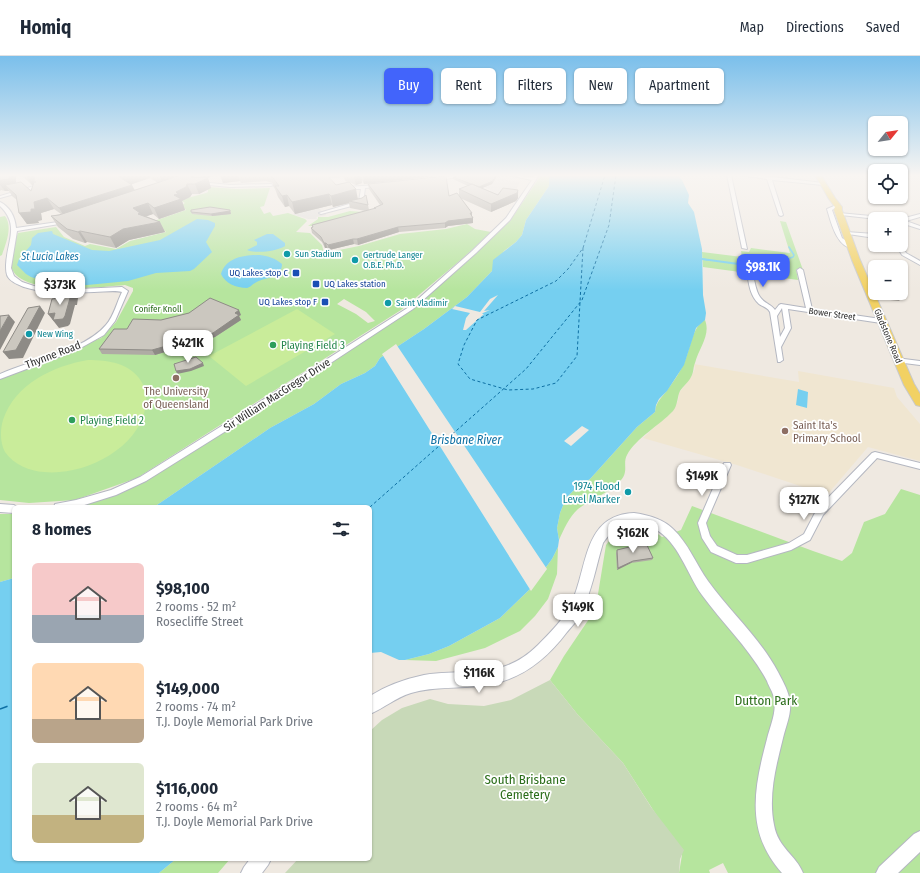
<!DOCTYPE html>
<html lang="en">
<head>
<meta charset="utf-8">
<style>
  :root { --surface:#fff; --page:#f6f6f7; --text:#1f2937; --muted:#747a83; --line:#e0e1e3; --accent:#4264fb }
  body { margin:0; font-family:"Fira Sans Condensed",sans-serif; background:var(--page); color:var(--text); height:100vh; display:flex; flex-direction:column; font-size:15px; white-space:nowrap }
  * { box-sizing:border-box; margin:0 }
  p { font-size:13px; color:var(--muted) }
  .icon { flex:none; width:22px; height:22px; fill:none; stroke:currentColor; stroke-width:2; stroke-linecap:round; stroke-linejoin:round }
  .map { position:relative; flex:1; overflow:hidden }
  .panel { position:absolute; left:12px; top:449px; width:360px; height:356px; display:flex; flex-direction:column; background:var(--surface); border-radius:6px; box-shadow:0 1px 3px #0004 }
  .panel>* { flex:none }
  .banner { position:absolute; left:384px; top:12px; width:380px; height:36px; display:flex; gap:8px }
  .needle { width:26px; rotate:60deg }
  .controls { position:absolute; left:868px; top:60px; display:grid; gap:8px }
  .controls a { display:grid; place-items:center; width:40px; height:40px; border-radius:6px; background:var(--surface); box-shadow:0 1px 3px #0004; font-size:20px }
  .price { position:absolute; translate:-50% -34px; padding:0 9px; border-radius:8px; background:#fff; color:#222; font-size:13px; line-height:26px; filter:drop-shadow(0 1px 2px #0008) }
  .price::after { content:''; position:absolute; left:50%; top:24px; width:12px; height:9px; margin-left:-6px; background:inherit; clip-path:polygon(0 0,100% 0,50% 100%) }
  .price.selected { background:var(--accent); color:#fff }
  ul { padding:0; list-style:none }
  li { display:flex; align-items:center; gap:12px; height:100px; padding:0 20px }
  li span { display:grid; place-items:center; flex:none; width:112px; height:80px; border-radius:6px; color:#555 }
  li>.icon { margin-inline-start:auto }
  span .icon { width:48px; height:48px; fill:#fffc; stroke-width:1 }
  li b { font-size:17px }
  h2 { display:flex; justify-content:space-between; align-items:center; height:48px; padding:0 20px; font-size:17px }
  .pill { padding:0 14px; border-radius:6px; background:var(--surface); box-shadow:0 1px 3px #0004; font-size:14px; line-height:36px }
  .pill.selected { background:var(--accent); color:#fff }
  header { display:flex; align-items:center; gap:24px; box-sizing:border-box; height:56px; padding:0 20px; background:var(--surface); border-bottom:1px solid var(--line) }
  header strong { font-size:19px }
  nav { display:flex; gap:22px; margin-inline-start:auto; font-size:14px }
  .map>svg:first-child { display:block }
  .education { fill:#f0e6d1 }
  .green { fill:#b6e59e; fill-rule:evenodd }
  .cemetery { fill:#c8d9b8 }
  .pitch { fill:#c9ec9a }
  .plaza { fill:#dfdcd8 }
  .water { fill:#75cff0 }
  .pier { fill:#efe9e1 }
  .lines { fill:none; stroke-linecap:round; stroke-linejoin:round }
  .stream-far1 { stroke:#75cff0; stroke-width:1.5 }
  .stream { stroke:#75cff0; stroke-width:2 }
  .ferry-far1 { stroke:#0d6fa3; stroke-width:1; stroke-dasharray:3 2.5; stroke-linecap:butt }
  .ferry { stroke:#0d6fa3; stroke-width:1.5; stroke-dasharray:8 6; stroke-linecap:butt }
  .street-casing { stroke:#b4b7c1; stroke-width:2 }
  .secondary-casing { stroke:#b4b7c1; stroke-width:2 }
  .primary-casing { stroke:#c9c9c9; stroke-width:2 }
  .street { fill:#fff; fill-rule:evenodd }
  .secondary { fill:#fff; fill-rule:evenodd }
  .primary { fill:#f2d163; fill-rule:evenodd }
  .wall { fill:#afaba4; fill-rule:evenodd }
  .shaded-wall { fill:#8e8b86 }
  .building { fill:#cbc7bf; stroke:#8e8b86 }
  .culture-dot { fill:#0f9aa8; stroke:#fff; stroke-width:1.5 }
  .transit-dot { fill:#1a4fb4; stroke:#fff; stroke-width:1.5 }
  .leisure-dot { fill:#2e9e5b; stroke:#fff; stroke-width:1.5 }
  .education-dot { fill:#8d6e63; stroke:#fff; stroke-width:1.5 }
  .labels { text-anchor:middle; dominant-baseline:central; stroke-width:3.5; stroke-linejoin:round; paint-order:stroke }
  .far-culture-label { font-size:9px; fill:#0d838f; stroke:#fff; text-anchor:start }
  .far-transit-label { font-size:9px; fill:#164399; stroke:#fff; text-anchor:end }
  .far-park-label { font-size:9px; fill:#2c6e1b; stroke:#fff }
  .far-street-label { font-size:9px; fill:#2e2e2e; stroke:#fff }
  .far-water-label { font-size:10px; font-style:italic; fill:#0d6fa3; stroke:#fff }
  .leisure-label { font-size:11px; fill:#27864d; stroke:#fff; text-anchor:start }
  .street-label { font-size:11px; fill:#2e2e2e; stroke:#fff }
  .education-label { font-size:11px; fill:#785e54; stroke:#fff }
  .culture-label { font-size:11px; fill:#0d838f; stroke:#fff; text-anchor:end }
  .water-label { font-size:12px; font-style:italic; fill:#0d6fa3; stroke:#fff }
  .near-park-label { font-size:13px; fill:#2c6e1b; stroke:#fff }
</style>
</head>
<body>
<header>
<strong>Homiq</strong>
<nav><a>Map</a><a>Directions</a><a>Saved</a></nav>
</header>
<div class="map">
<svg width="920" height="817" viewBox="0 0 920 817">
  <rect width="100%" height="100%" fill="#efe9e1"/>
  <path class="education" d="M694 308 799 326 798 315 894 332 897 341 920 368V405L868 391 827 439 737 409 643 382 673 354 678 345 679 337 691 321 695 313Z"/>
  <path class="green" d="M541 119H551L549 122V130L526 164 522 179 516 186 504 195 492 215 467 241 424 273 380 302 375 310 365 317 341 328 314 348 270 372 154 451H76L112 439 263 351 415 252 504 170 514 159Z
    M208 131 237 133 270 132 264 150 260 151 264 158 270 156 273 160 288 157 305 163 307 165 296 176 310 177 322 189 324 197 359 190 400 178 446 173 467 168 475 173 491 176 463 202 401 254 137 422 75 444 29 447 0 444V323L101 282 116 266 133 235V232L125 229C102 231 18 241 11 210 9 200 15 186 18 177L56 171 64 181 85 190 90 188 116 193 130 185 166 176 154 165 186 154 181 149 185 147 180 144 206 137 208 136ZM344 243 366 256 375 265 368 267 356 258 337 248Z
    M350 155 363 156 315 170H308L318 163V161H328Z
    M5 160C13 171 6 187 2 199L0 200V161Z
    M780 165 786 166 803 214 796 213 798 224 703 211 702 196 742 201 741 195 749 196 751 192 790 197Z
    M705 264C711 279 699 292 695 307 693 311 694 316 691 321 689 326 683 330 680 335 677 341 678 349 673 355 660 369 636 382 627 399 622 408 630 416 619 426 607 438 591 443 578 453 569 461 564 473 559 484L557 472 560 457 566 442 576 432 590 423 637 371 655 356C656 345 662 342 668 333 674 325 680 316 684 307 690 295 692 270 705 264Z
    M901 433 920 439V817H728L723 807 709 814 710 817H679L682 799 623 707 578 659 550 624 564 600 591 560 598 538 606 489 618 473 631 468 647 470 662 481 681 474 692 450 813 495 842 505 852 497 864 466 885 458Z
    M0 458H14V522L0 526Z
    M558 491 557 518 548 543 535 560 520 575 485 592 436 605 405 604 429 598 449 590 500 562 530 533 552 503Z
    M176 803H230L218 817H159Z"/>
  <path class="cemetery" d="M550 624 578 659 623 707 651 751 684 794 680 803 679 817H285L298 803H370V675L382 664 402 652 430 643 448 648 484 650 511 644Z"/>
  <path class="pitch" d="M297 253 335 278 246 330 209 300Z
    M88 304C108 304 130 307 141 325 147 334 147 344 145 354 136 394 83 420 44 416 30 415 14 409 5 396 0 387 0 374 3 364 15 328 53 310 88 304Z"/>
  <path class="plaza" d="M497 121H500L499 123 520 126 516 134 519 135V137L501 139 488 137 491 134 484 131Z
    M319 152 322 155 327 154 330 156 326 157V159L317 161 316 162 318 163H308L292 158Z"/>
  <path class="water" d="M551 119H678L682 124 689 139 688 147 694 156 702 193 703 239 706 257 705 264 696 272 684 309 667 335 659 343 656 349 655 356 637 371 590 423 576 432 566 442 560 457 557 472 559 484 558 491 552 503 530 533 500 562 449 590 429 598 405 604H399L381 596 370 597V451H154L270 372 314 348 341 328 365 317 375 310 380 302 424 273 467 241 492 215 493 204 516 186 522 179 526 164 549 130V122Z
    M197 163 208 164 215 167V170L206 186 212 196 194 213 190 215 156 217 128 225 77 230 51 227 31 221 26 218 17 209 19 203 31 189 32 182 38 177 52 175 53 178 92 194 109 195 160 184Z
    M267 178H273L285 187V190C278 195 256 198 247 194L257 189V186L254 184Z
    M260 199C268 200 275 202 282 208 282 223 264 221 255 227 251 229 251 231 247 232 236 232 225 227 221 218 226 201 245 199 260 199Z
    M798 333 808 336 807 352 796 349Z
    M14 522V803H176L159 817H0V526Z"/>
  <path class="pier" d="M498 239 484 255 490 254 483 257 482 258H484L466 274H463L466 262 470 257 452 253 455 250 480 256 490 243Z
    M396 288 547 513 531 535 382 298Z
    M582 370 589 374 571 390 564 385Z"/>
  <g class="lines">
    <path class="stream-far1" d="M702 203 708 204
      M784 204 793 201 794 199 789 191"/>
    <path class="stream" d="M702 203 753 210 766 209 787 203"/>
    <path class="ferry-far1" d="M583 192 577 300 556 327 533 333 508 334 470 323 458 308 464 289 477 264 556 225 568 213Z
      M583 192 605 119
      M370 451 526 313 582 244 609 169 616 119"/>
    <path class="ferry" d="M0 653 14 648"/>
    <defs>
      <path id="street" d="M455 119H466L436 125 434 124Z
        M508 119 533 121 535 119H539L510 164 476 197 413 253 242 365 146 425 116 439 78 451H54L55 448 76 444 111 434 140 421 236 361 409 251 472 195 506 162 532 124Z
        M727 119H731L747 193 742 192Z
        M739 119H755L823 127 825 128 823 129 772 124 783 159 781 160 779 159 767 123Z
        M903 119H908L901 123V120Z
        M200 126 230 129 271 128 273 129 271 130 230 131 198 128V127Z
        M41 128H43V130L0 142V140Z
        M378 129H380V131L365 132 363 147 321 158 319 157 359 145 361 133H349L347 132V131Z
        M0 146C10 151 15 161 16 172L65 165 67 166 65 167 17 175 11 212 14 220 22 226 34 230 48 233H80L122 231 128 235 115 265 104 279 77 294 0 323V318C31 304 84 295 106 269 114 260 117 246 122 236 114 234 103 236 94 236 71 237 46 238 24 231 19 229 11 226 8 221 6 218 6 213 6 209 7 185 20 169 0 150Z
        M834 150 836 151 832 154 842 182 854 190V192C837 193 831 166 827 153Z
        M839 157 892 162 894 163H877L841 159 839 158Z
        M920 158V161L906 165 920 170V173L901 167V163Z
        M846 176 875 178V182L848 178 846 177Z
        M901 188 906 197 920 205V209L902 199 896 189Z
        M800 212 803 214 812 253 881 263 884 265 881 267 788 253 791 272 781 291 783 304 780 306H778L770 256C767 251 763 251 759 248 750 240 749 228 747 217L752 216C755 224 755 234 760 241 764 247 771 248 775 254L779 249 781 248 806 252 797 214ZM782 252 785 272 780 281 777 260Z
        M896 302 920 305V309L896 306Z
        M875 396 920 407V413L877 402 823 459 810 484 791 494 747 507H736L711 496 702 482 698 467 724 407H730L731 409 706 467 710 480 717 490 737 499H747L789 487 804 478 817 453 872 397Z
        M0 448 14 449 17 451H14V457L0 456Z"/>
      <path id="secondary" d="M634 457C648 459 663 463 673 473 688 487 696 508 708 525 731 557 760 582 778 616 782 624 787 632 789 641 793 655 786 669 783 682 776 710 768 740 774 769 778 792 796 799 803 817H782C745 776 754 732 767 683 770 670 777 656 774 642 773 636 769 631 767 625 750 593 723 568 702 539 687 518 678 485 655 473 634 462 615 468 603 487 596 510 592 535 581 557 578 564 572 570 567 576 546 604 521 624 486 629 461 633 435 630 411 637 395 642 384 652 370 658V640C386 630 405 623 424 619 467 612 502 625 538 589 549 578 566 561 572 546 588 511 583 459 634 457Z
        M920 775V796L898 817H876L879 811 914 778Z
        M250 803H271L268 809 262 817H241L244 811Z"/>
      <path id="primary" d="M815 119H821L835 142 842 151V154L860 204 914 328 920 338V350L916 349 904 329 852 204 834 154 835 151 829 143Z"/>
    </defs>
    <use href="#street" class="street-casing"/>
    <use href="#secondary" class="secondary-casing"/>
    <use href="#primary" class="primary-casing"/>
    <use href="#street" class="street"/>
    <use href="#secondary" class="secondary"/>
    <use href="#primary" class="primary"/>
  </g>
  <path class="wall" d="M0 119 16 127 31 135 33 128 32 129 21 119H212L208 122 211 132 199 138H192L190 141 182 145 185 154 159 163 153 158 146 160 160 166 165 176 129 184 116 192 87 186 85 187 73 183 58 171 51 160 61 158 54 153 41 157 42 164 38 165 39 167 27 168 19 157 17 144 12 140 9 135H5L1 134 0 135ZM150 122 158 127 135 134 131 128Z
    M220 119H445L364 128 362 124V127L356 129 349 126 358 143 368 149 369 154 374 153V152L380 149 369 133 368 128 449 140H459V133L468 130 453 123V121L497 120 492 128 482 132 498 139 518 134V142L516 145 491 156 460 142 472 160 473 167 448 170 445 172 399 176 358 189 354 188 329 194 327 192H325L322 186 312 177 311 172 312 171V169L365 155 350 152 349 147 333 151 332 149 295 158 289 150 285 151 278 141 275 133 273 130V127L266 125 241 127 240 125 223 127ZM344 121 345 125 348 126 336 129 329 122Z
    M230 154 231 158 212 160 192 158 191 156Z
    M887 237H905L899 245 890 244Z
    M241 259 239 260 241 264 215 281 155 299 102 298 99 293 127 273 161 264Z
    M617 494 653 502 652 504 631 507 617 514 616 497Z"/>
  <path class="shaded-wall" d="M9 119H16V134L5 129 9 135H5L0 129V124Z
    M26 119H63L34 125 36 128 32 129Z
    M120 119H149L150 122 124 131 118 120Z
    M162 119H185L164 131 160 120Z
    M192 119 196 128 203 124 201 119H212L208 122 211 132 199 138 195 128 190 121Z
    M220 119H238L240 125 223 127Z
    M358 119H361L362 127 356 129 354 120Z
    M363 119H445L364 128Z
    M496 119H497V120L492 128 480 133 479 131Z
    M187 128 192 138 190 141 182 145 185 154 159 163 154 152 174 139 176 136Z
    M132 129 137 140 66 163 59 152Z
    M356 133 358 144 349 145V147L333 151 331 140Z
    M518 134V142L516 145 491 156V148Z
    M329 138 332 149 295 158 292 146Z
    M287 139 289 150 285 151 282 140Z
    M47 142 54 153 41 157 42 164 38 165 39 167 27 168 19 157 31 153 34 146Z
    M148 147 153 158 142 162 133 152Z
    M230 154 231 158 212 160 211 158Z
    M472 157V162H473V167L448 170 445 172V167L448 165Z
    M160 166 165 176 129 184 116 192 110 181 123 173Z
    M398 171 399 176 358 189 357 183Z
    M80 175 87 186 85 187 78 176Z
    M353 183 354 188 329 194 328 189Z
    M324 187H326L327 192H325Z
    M74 235 78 242 77 249H75L70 268 68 270 59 272 48 258 70 242Z
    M40 250 45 257 23 302 9 303 3 296Z
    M239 254 241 259 239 260 241 264 215 281 155 299 152 294 235 257Z
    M9 259 15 266 0 294V275Z
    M203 307 204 310 191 315 177 318 176 315Z
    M633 505 631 507 617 514 618 512Z"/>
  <path class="building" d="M0 119H9V123L0 124Z
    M38 119H120L118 120 132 129 59 152 47 142 34 146 35 153H31V156L19 157 16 139 5 129 21 126 31 135 34 126H36L34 125 35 120Z
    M181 119H192L190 121 208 122 195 128H187L186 131 176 136 178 138 174 139 181 143 154 152 148 147 133 152 140 157 138 158 160 166 123 173 110 181 80 175 78 176 67 173 51 160 59 159Z
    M271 119H327L336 129 349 126 356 133 331 140 329 138 292 146 287 139 282 140 275 130H279Z
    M462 119H467L468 121 471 119H496L493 125 479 131 472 128H471L453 121Z
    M446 120 449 140 457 137 472 157H470L473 162 448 165 445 167 398 171 357 183H353L328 189 326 187H324L321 181 311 172 313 171 312 169 376 152H374L383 148 368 128Z
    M472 128 498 139 503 132 518 134 517 137 491 148 459 133Z
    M366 139 368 149 349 145 362 142Z
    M210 151 230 154V155L211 158 191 156V154Z
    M901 232 905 237H901Z
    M74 235 72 241 70 242 65 260 63 263 53 264 55 257 48 258 52 243 59 242 60 238Z
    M210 242 239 254 235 257 239 259 213 277 152 294 99 293 114 273H127L133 263 161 264 189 257Z
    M40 250 16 294 3 296 28 252Z
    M9 259 0 275V260Z
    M196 301 203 307 190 313 176 315 174 308Z
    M646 487 653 502 633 505 618 512 617 494Z"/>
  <linearGradient id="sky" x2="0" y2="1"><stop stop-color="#7abfeb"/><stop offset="0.51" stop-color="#f8f5f2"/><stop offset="1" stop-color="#f8f5f2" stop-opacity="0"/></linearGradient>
  <rect width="920" height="234" fill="url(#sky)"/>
  <g class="culture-dot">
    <circle cx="287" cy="198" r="4"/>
    <circle cx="355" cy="204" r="4"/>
    <circle cx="388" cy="247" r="4"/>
    <circle cx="29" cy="278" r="4"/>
    <circle cx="628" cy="436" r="4"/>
  </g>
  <g class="transit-dot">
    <rect x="292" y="213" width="8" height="8" rx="2"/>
    <rect x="312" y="224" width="8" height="8" rx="2"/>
    <rect x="321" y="242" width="8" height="8" rx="2"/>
  </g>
  <g class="leisure-dot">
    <circle cx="273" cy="289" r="4"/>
    <circle cx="72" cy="364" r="4"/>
  </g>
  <g class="education-dot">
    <circle cx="176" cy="322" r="4"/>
    <circle cx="785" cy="375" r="4"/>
  </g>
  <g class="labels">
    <g class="far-culture-label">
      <text x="295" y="198">Sun Stadium</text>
      <text x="363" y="199">Gertrude Langer<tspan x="363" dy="10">O.B.E. Ph.D.</tspan></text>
      <text x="396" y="247">Saint Vladimir</text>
      <text x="37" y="278">New Wing</text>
    </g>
    <g class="far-transit-label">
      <text x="288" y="217">UQ Lakes stop C</text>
      <text x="324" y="228" text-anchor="start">UQ Lakes station</text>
      <text x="317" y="246">UQ Lakes stop F</text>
    </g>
    <g class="far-park-label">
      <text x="158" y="253">Conifer Knoll</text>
    </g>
    <g class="far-street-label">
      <text transform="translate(832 258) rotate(8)">Bower Street</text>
      <text transform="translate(888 280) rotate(67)">Gladstone Road</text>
    </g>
    <g class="far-water-label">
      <text x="50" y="201">St Lucia Lakes</text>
    </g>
    <g class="leisure-label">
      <text x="281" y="289">Playing Field 3</text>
      <text x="80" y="364">Playing Field 2</text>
    </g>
    <g class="street-label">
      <text transform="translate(53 299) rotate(-21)">Thynne Road</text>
      <text transform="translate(277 339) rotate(-33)">Sir William MacGregor Drive</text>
    </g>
    <g class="education-label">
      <text x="176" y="335">The University<tspan x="176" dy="13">of Queensland</tspan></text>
      <text x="793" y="369" text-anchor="start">Saint Ita's<tspan x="793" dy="13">Primary School</tspan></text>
    </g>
    <g class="culture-label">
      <text x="620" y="430">1974 Flood<tspan x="620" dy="13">Level Marker</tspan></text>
    </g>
    <g class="water-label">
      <text x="466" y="384">Brisbane River</text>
    </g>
    <g class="near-park-label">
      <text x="766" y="644">Dutton Park</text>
      <text x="525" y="723">South Brisbane<tspan x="525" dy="15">Cemetery</tspan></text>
    </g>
  </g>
</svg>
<div class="controls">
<a><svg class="needle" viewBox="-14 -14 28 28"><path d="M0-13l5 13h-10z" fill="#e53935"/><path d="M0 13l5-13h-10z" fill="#747a83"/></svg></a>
<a><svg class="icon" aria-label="locate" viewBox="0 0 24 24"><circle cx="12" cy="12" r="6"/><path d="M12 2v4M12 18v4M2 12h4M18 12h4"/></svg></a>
<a>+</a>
<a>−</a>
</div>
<b class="price selected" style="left:763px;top:232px">$98.1K</b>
<b class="price" style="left:60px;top:250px">$373K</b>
<b class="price" style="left:188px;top:308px">$421K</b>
<b class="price" style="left:702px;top:441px">$149K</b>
<b class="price" style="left:804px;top:465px">$127K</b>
<b class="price" style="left:633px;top:498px">$162K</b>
<b class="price" style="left:578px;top:572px">$149K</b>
<b class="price" style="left:479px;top:638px">$116K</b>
<div class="banner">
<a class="pill selected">Buy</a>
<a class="pill">Rent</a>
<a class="pill">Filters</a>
<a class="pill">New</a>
<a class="pill">Apartment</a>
</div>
<section class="panel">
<h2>8 homes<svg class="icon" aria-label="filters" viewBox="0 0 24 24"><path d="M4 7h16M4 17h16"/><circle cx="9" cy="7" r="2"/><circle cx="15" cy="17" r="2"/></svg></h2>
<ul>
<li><span style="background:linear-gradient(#f6c9c9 65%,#9aa5b1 0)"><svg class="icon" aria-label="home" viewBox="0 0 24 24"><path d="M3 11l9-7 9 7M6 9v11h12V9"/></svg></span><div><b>$98,100</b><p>2 rooms · 52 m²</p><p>Rosecliffe Street</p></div></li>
<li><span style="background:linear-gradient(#ffd9b3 70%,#b9a48a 0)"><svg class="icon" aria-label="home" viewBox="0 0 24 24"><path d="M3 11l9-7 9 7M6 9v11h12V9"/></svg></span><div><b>$149,000</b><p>2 rooms · 74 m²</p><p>T.J. Doyle Memorial Park Drive</p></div></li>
<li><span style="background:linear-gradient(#dfe7d0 65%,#c2b280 0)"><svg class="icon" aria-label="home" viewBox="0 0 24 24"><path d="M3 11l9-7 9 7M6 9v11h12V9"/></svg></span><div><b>$116,000</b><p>2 rooms · 64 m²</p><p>T.J. Doyle Memorial Park Drive</p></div></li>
</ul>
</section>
</div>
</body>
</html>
